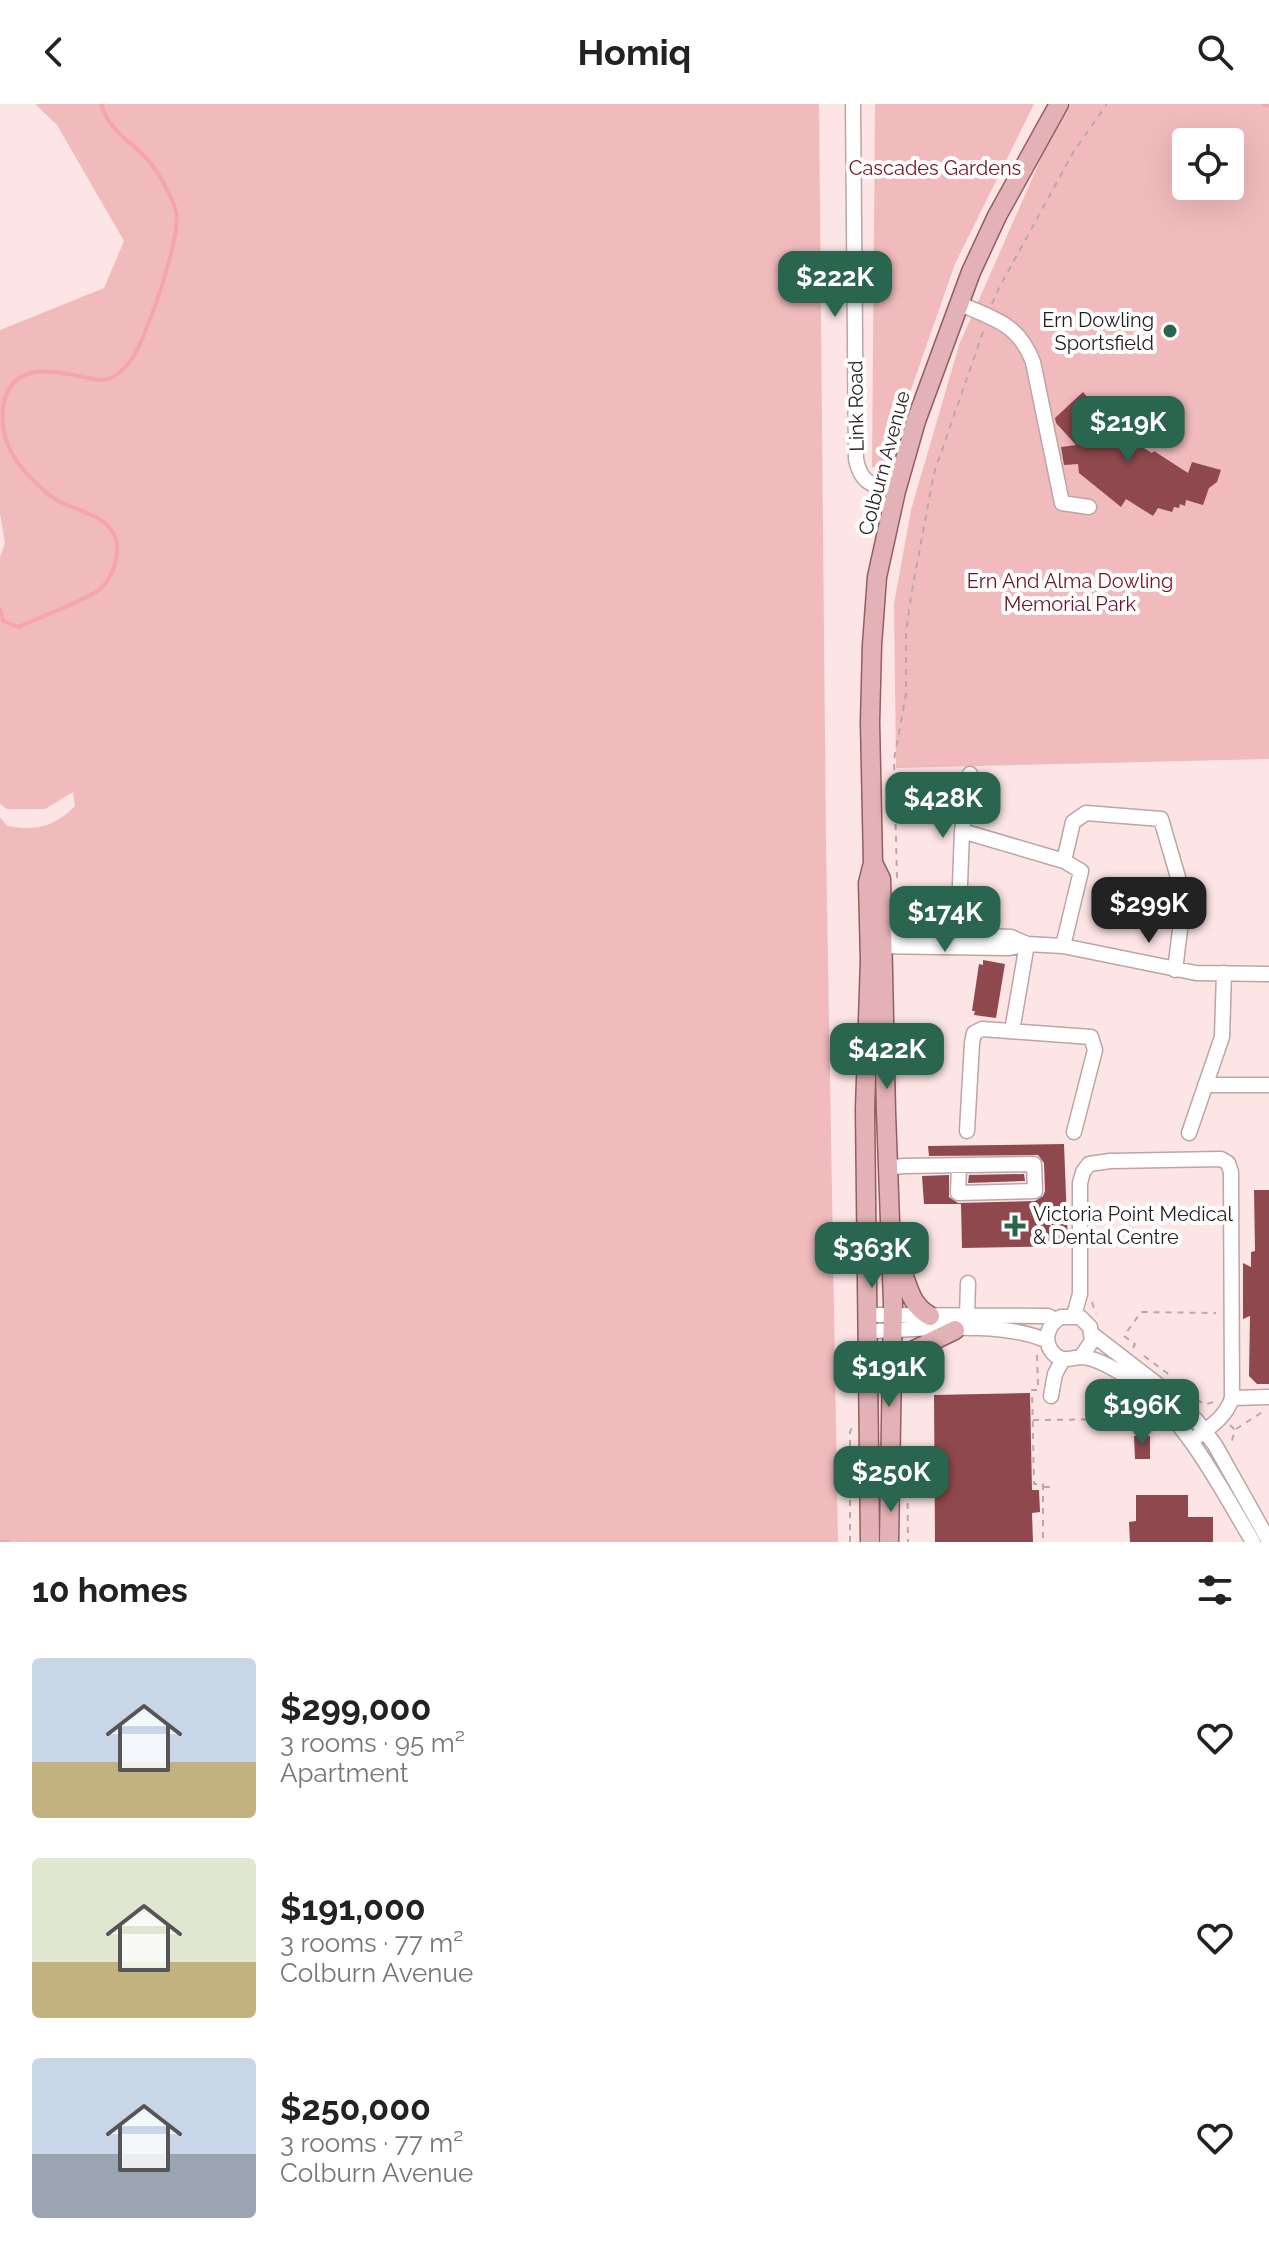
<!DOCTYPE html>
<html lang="en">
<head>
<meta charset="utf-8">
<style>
  :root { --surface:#fff; --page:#f6f6f6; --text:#222; --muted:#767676; --accent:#2a654f }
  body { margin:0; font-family:Raleway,sans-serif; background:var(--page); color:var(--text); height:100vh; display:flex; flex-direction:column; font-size:30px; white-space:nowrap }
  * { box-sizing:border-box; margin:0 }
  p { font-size:26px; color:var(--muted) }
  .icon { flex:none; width:44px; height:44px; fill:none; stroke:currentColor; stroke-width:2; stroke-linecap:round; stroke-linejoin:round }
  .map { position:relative; height:1438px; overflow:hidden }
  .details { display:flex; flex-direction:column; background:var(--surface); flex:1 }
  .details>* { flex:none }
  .controls { position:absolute; left:1172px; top:24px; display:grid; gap:16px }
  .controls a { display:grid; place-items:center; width:72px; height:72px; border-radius:8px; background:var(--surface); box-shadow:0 8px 32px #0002; font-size:40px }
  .price { position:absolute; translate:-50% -68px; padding:0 18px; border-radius:16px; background:var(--accent); color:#fff; font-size:26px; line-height:52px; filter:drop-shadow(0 2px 4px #0008) }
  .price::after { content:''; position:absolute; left:50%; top:48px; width:24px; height:18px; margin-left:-12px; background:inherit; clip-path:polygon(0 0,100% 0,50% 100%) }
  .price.active { background:#222; color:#fff }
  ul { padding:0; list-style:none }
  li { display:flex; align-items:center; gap:24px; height:200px; padding:0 32px }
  li span { display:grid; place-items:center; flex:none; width:224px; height:160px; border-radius:8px; color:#555 }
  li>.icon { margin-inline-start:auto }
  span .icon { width:96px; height:96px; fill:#fffc; stroke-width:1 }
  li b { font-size:34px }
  h2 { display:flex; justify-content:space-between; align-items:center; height:96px; padding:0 32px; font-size:34px }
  header { display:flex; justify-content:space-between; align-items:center; height:104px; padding:0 32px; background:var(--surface); font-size:36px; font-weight:700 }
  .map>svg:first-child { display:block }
  .green { fill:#f1bbbd; fill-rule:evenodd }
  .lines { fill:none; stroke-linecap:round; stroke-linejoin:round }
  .stream { stroke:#f6a5aa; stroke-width:4 }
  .building { fill:#8f484e }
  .minor-casing { stroke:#bba5a6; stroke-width:17 }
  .major-casing { stroke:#955d61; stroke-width:21 }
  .path { stroke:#baa7a7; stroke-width:2; stroke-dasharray:6 6; stroke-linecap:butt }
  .minor { stroke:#fff; stroke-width:14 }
  .major { stroke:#e3b2b6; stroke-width:18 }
  .poi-dot { fill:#2a654f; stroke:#fff; stroke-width:3 }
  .labels { text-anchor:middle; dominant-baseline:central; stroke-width:8; stroke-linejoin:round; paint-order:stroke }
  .park-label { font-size:20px; fill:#711326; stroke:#fff }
  .poi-label { font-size:20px; fill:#251d1d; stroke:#fff; text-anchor:end }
  .street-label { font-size:20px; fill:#251d1d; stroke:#fff }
</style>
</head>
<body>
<header><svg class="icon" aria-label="back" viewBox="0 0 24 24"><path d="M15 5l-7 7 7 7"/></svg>Homiq<svg class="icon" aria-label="search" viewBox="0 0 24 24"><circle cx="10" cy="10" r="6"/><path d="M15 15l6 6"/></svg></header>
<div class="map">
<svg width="1269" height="1438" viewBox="0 0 1269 1438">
  <rect width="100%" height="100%" fill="#fde5e6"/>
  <path class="green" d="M35 0H819L826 739 838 1438H0V713L7 722C35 727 55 723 75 702L73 688 45 705H7L0 700V453L5 439 0 410V226L104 184 124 137 57 21Z
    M875 0H1034L955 160 884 363H872Z
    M1071 0H1269V655L896 664 894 500 911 406 959 241 1043 50ZM1186 38H1230V82H1186Z"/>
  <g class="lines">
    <path class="stream" d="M1264 0 1269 2
      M0 505 3 517 19 523C44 511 72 502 96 488 114 477 125 442 110 424 97 409 74 406 57 396 48 392 41 383 34 377 12 356 0 335 3 303 11 258 49 266 84 273 90 274 97 276 102 276 114 275 125 265 131 256 146 235 182 132 176 107 172 94 162 75 154 64 139 40 111 33 101 0
      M0 1438H8"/>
  </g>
  <path class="building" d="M1083 288 1106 315 1134 338 1152 349 1154 347 1188 369 1192 358 1221 366 1217 378 1209 384 1203 401 1186 396 1185 402 1180 400 1179 404 1174 403 1172 408 1158 404 1153 412 1126 395 1121 403 1079 369 1078 360 1064 361 1061 343 1076 341 1056 319 1055 314Z
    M983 856 1005 860 996 914 974 911 975 907H972L979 860 983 861Z
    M1064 1040 1068 1142 962 1144 961 1100H924L922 1072 949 1071V1093L958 1099 1035 1097 1043 1092 1045 1087 1044 1059 1038 1051 929 1052 928 1042Z
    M1024 1070 1025 1077 968 1079 969 1071Z
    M1254 1086H1269V1280H1257L1249 1272 1250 1212 1243 1215V1159L1251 1163V1148L1255 1147Z
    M1030 1289 1032 1386H1039L1040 1408 1032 1409 1033 1438H935L934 1291Z
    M1134 1332H1150V1355H1135Z
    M1136 1391H1188V1413H1213V1438H1130L1129 1418 1136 1417Z"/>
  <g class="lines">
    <defs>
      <path id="minor" d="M853 0 856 355C861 381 873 381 896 387
        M958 199C994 215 1018 219 1033 258L1062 399 1089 403
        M962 727 1064 757 1081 767 1063 842
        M1064 757 1073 718 1086 709 1161 715 1184 794 1175 866
        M959 807 962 727 970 670
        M874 828 1011 833 1027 840 1063 842 1196 869 1269 870
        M872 842 1009 844 1027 840
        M1012 927 1027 840
        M1205 981H1269
        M967 1027 972 939 974 929 982 925 1091 933 1095 946 1074 1028
        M1189 1029 1222 933 1224 869
        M888 1064 903 1062 1034 1060 1035 1087 958 1089 959 1062
        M867 1211 1048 1212 1056 1216
        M1074 1211 1080 1190V1079L1083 1068 1089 1060 1110 1057 1221 1055 1228 1059 1231 1068 1232 1294C1226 1314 1207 1325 1191 1337
        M967 1213 968 1179
        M867 1227C917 1226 1004 1216 1047 1237
        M1092 1230 1175 1294 1196 1316 1215 1341 1269 1437
        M1081 1253 1092 1237 1090 1223 1080 1213H1061C1048 1220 1042 1236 1053 1249 1062 1259 1070 1254 1081 1253 1093 1253 1111 1263 1121 1269 1183 1307 1217 1378 1253 1438
        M1051 1292 1055 1270 1063 1255
        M1232 1294 1269 1293"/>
      <path id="major" d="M873 759 881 775 886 1008 893 1199 889 1438
        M895 1161C911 1172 903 1196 930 1212
        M893 1262 912 1247 955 1226
        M870 1438 865 1005 870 856 868 779 873 759 870 618 872 541 877 473 896 387 916 317 971 168 997 112 1059 0"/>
    </defs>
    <use href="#minor" class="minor-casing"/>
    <use href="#major" class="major-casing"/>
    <path class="path" d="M992 200 999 184 1074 47 1107 0
      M897 774 894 656 906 590V528L911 492 934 369 984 225
      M1092 1198 1096 1210
      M1133 1244 1135 1240 1124 1232 1141 1208 1216 1209
      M1037 1251 1038 1281
      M1144 1252 1171 1272
      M1037 1286H1032L1034 1380H1043V1438
      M1196 1296 1206 1300 1214 1298 1215 1300
      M1033 1316 1129 1315V1294L1144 1307
      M1230 1321 1235 1326 1231 1340
      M1236 1325 1264 1307
      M907 1351 908 1438
      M1044 1383H1052
      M850 1438V1328L852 1323"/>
    <use href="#minor" class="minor"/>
    <use href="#major" class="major"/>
  </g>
  <g class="poi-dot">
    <circle cx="1170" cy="227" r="8"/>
    <path d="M1011 1110h8v8h8v8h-8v8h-8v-8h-8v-8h8z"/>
  </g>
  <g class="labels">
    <g class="park-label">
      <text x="935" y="64">Cascades Gardens</text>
      <text x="1070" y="477">Ern And Alma Dowling<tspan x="1070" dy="23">Memorial Park</tspan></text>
    </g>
    <g class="poi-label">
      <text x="1154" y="216">Ern Dowling<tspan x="1154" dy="23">Sportsfield</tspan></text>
      <text x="1033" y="1110" text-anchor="start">Victoria Point Medical<tspan x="1033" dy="23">&amp; Dental Centre</tspan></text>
    </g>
    <g class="street-label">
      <text transform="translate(856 302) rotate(-91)">Link Road</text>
      <text transform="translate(884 359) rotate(-75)">Colburn Avenue</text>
    </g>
  </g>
</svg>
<div class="controls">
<a><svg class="icon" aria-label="locate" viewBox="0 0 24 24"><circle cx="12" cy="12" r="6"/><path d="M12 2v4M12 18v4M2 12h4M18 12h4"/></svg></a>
</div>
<b class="price" style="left:835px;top:215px">$222K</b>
<b class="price" style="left:1128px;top:360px">$219K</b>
<b class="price" style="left:943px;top:736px">$428K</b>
<b class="price active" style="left:1149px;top:841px">$299K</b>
<b class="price" style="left:945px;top:850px">$174K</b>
<b class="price" style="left:887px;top:987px">$422K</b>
<b class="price" style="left:872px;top:1186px">$363K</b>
<b class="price" style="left:889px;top:1305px">$191K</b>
<b class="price" style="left:1142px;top:1343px">$196K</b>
<b class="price" style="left:891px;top:1410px">$250K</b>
</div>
<section class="details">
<h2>10 homes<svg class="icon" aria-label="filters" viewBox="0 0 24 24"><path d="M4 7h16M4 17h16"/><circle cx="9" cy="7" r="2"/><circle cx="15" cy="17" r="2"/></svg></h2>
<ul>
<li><span style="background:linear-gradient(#c9d6e8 65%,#c2b280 0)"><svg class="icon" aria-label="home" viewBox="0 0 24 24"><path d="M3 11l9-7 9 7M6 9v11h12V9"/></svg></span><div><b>$299,000</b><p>3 rooms · 95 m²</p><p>Apartment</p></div><svg class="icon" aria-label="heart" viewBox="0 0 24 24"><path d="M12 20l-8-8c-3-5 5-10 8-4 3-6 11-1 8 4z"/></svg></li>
<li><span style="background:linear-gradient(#dfe7d0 65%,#c2b280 0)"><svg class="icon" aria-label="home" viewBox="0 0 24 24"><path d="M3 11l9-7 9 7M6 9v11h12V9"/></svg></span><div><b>$191,000</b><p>3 rooms · 77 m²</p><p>Colburn Avenue</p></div><svg class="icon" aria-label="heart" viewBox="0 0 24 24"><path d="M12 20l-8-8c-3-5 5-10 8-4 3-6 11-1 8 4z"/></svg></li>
<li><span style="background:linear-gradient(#c9d6e8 60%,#9aa5b1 0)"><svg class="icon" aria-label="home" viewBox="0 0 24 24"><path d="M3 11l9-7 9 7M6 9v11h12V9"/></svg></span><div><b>$250,000</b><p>3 rooms · 77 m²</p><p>Colburn Avenue</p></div><svg class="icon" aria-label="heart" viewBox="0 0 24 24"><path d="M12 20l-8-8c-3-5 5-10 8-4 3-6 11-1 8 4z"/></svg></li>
</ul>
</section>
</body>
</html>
